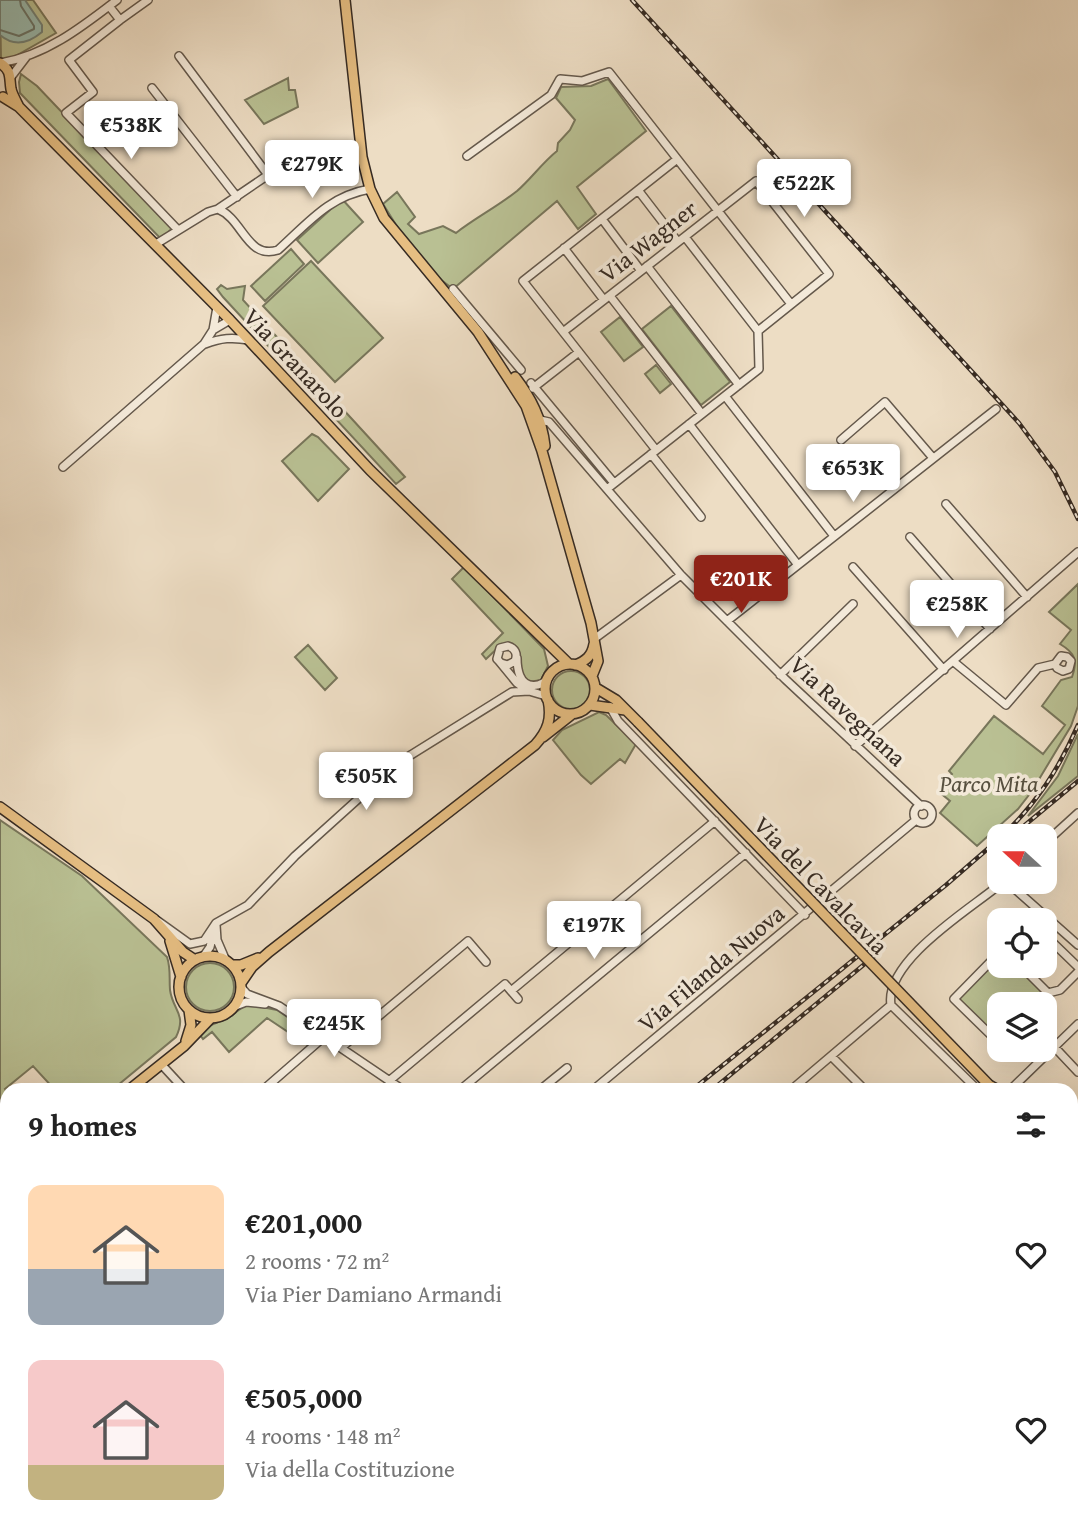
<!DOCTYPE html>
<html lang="en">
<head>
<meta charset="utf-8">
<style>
  :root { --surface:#fff; --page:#f2f2f2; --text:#222; --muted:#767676; --accent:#8f2418 }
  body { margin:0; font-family:"Gentium Book Plus",serif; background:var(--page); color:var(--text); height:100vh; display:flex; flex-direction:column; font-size:26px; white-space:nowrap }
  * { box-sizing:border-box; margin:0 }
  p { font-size:23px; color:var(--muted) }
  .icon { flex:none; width:38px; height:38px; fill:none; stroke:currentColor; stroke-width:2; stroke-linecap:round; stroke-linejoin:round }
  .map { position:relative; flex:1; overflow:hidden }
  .panel { position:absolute; left:0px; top:1083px; width:1078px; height:450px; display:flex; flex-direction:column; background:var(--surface); border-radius:21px 21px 0 0; box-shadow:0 7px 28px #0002 }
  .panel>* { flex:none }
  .needle { width:46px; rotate:291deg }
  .tools { position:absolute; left:987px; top:824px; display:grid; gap:14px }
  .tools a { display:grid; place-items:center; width:70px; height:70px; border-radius:14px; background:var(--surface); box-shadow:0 7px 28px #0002; font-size:35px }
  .price { position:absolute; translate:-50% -60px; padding:0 16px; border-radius:7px; background:#fff; color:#222; font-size:23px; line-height:46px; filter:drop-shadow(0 2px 4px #0008) }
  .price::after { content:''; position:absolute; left:50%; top:42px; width:21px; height:16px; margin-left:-10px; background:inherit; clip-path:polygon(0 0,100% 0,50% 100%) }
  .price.active { background:var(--accent); color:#fff }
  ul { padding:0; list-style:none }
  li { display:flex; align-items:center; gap:21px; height:175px; padding:0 28px }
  li span { display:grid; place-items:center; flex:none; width:196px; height:140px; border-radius:14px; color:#555 }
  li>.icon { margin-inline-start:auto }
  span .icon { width:84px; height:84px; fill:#fffc; stroke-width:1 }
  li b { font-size:30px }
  h2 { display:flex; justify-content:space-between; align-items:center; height:84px; padding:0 28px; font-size:30px }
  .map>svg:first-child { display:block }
  .green { fill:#b9c093; stroke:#78765b; stroke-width:2 }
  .water { fill:#99bcb1; stroke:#718278; stroke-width:2 }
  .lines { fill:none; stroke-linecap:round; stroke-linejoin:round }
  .shore { stroke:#68746a; stroke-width:2 }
  .minor-casing { stroke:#64584b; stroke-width:10 }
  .major-casing { stroke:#362b23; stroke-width:12 }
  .minor { stroke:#f3e9d9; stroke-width:7 }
  .major { stroke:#e6be82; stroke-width:9 }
  .rail-casing { stroke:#362b23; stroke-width:4.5 }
  .rail { stroke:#f3e9d9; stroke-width:2; stroke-dasharray:5; stroke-linecap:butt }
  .major-bridge-casing { stroke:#362b23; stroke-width:12; stroke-linecap:butt }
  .major-bridge { stroke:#e6be82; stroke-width:9 }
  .labels { text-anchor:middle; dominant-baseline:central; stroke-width:7; stroke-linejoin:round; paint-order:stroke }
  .street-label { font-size:24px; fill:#362b23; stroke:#f3e9d9 }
  .park-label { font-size:24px; font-style:italic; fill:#57503f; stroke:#f3e9d9 }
</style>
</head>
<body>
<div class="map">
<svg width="1078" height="1532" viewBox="0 0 1078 1532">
  <rect width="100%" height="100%" fill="#edddc4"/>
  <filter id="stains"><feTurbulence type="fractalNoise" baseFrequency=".00286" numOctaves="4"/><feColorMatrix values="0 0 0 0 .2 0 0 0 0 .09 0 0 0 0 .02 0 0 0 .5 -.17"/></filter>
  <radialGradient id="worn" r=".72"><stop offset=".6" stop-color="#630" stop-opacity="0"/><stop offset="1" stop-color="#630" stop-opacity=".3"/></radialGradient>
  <path class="green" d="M0 0H33L56 33 12 58 1 59Z
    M21 74 37 86 172 228 162 240 20 93 19 82Z
    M288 78 289 90H295L298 107 264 124 245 100Z
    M608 79 646 131 577 187 596 214 578 229 557 201 453 289 427 269 408 244 383 204 397 192 415 217 408 224 419 234 443 226 456 233C475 218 497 207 517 191 531 179 542 163 557 151L558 143 570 130 575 120 556 98 561 87 591 86Z
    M342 199 363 222 318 263 297 240Z
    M291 249 304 264 265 301 251 286Z
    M311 261 383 338 335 382 263 306Z
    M221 285 227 289 245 286 243 300 405 477 396 484 223 297 217 289Z
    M671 306 730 382 701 405 642 329Z
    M620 317 643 347 624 361 601 332Z
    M656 365 671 384 660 393 645 374Z
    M312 434 318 437 349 469 318 501 282 461Z
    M464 567 544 649 548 666 541 680 529 682 521 675 517 650 502 644 486 659 482 654 503 633 452 579Z
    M1078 584V706L1071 726 1032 791 1018 809 977 846 940 813 950 801 938 791 952 774 949 771 994 716 1043 754 1065 725 1042 706 1061 680 1072 677C1078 660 1075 653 1060 644L1071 630 1049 612Z
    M308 645 337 678 325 690 295 657Z
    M552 690a19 19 0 1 1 38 0a19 19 0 1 1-38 0Z
    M599 712 606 715 636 744 625 763 620 759 591 784 581 775 553 740 562 730Z
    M1078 734V776L1028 816 1058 776Z
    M0 820 82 876 167 957C171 969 169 978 170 990 173 1011 187 1014 176 1037L112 1090H55L33 1066 5 1089 7 1092V1177L0 1183Z
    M999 955V966H1018L1045 992 1033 1004H999L998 1039 957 998Z
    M186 987a24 24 0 1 1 48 0a24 24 0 1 1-48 0Z
    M247 1004 277 1010 319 1038 309 1046 267 1018 229 1052 212 1032 203 1039 200 1035 211 1025 228 1018Z
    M7 1245V1322L0 1315V1252Z
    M7 1332V1418L0 1423V1338Z"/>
  <path class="water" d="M0 0H25L42 25V32C29 43 14 47 0 35Z"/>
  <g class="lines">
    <path class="shore" d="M0 30 19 36 34 29V26L21 6 20 0"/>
    <defs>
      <path id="minor" d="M109 6 120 20 69 60 93 92 66 113 178 230
        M120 20 148 0
        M179 56 268 175 218 209
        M0 63C45 56 82 27 117 0
        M11 77 27 56
        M152 88 237 197
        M467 156 551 95 560 79 582 81 609 72 791 304
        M638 190 678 242
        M602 219 641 271
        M685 237 758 331
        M156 244 208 212 218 209C243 219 247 260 278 250 308 223 329 196 370 189
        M564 248 604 300
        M647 266 739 385
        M453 289 521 370
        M610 296 702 414
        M213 330 230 320
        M563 332 756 181 829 274 758 331 759 369 607 489
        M205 344C221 338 232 337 249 340
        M531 383 614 483
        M533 388 579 352
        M725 396 834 536
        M536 419 549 422 681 575 785 679 921 806
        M689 424 798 565
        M841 440 885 402 933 458
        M656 450 523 281 676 160
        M651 454 701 517
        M63 467 204 344 213 330 217 307
        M946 504 1027 597
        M910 537 990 629
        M853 567 944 670
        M727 621 996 409
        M594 639 681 575
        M517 658C517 664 518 671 520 676 526 690 542 687 549 677
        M954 662 1006 705 1038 668 1055 664 1061 656 1067 657 1071 661 1069 669 1063 671 1057 668 1055 664
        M501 663 508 665 515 661C518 654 515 648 508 646L500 648 497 659 499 661 517 683 525 689
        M780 675 853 604
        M610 707 618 721 805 915
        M855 746 1078 552
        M914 814a9 9 0 1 1 18 0a9 9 0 1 1-18 0Z
        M1045 843 1078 813
        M1007 882 1078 945
        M1032 920 1040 912
        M158 921 190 944 204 941 216 923 248 905 295 856 398 763 512 692 529 691 546 696
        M216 925 217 940 226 961
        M1045 935 1078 967
        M999 953 954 999 998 1042 999 1041
        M203 957 210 947 213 934
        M1021 966 1048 993 1060 990 1078 972
        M241 987 247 994 279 1006 403 1090
        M511 991 715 821
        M1036 1004 1048 993
        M891 1005C884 963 965 912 994 889L1006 882
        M891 1005 978 1090
        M233 1007 246 1002 265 1004
        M1045 1037 1078 1072
        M342 1047 468 941 486 962
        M832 1057 865 1090
        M161 1064 185 1090
        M389 1081 505 984 518 999
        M263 1090 325 1036
        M460 1090 746 853
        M540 1090 567 1068
        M593 1090 916 820
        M791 1090 891 1005
        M1010 1090 1078 1024
        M1071 1171 1078 1179
        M1071 1230 1078 1223
        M1071 1370 1078 1377
        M1071 1497 1078 1487
        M0 1500 7 1495
        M920 1526 933 1532
        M1015 1526 1022 1532
        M1035 1526 1040 1532
        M52 1532 59 1529 66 1532
        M553 1532 559 1526
        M627 1532 709 1526
        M906 1532V1526
        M1046 1532 1050 1526"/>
      <path id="major" d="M345 0 362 157 370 189 384 218 478 332 526 406 542 451 591 623 598 661 592 676
        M0 63C12 71 9 77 11 89 12 94 16 101 18 105
        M3 97 19 107 230 320 370 470 569 664
        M515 377C531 398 542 419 545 446
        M545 689a25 25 0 1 1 50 0a25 25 0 1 1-50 0Z
        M575 665C586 661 592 656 594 644
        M596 688 616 700 638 722
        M590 705 625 710
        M543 737 571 715
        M0 807 154 919 183 952 195 960
        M170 941 181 977
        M179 987a31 31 0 1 1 62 0a31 31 0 1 1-62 0Z
        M232 965H241L258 958
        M241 983 252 967 269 952 535 745C548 731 552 718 548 700
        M186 1041 191 1025 189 1010
        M989 1085 998 1090
        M129 1090 184 1046 211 1018
        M1071 1126 1078 1127
        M1071 1145 1078 1138
        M0 1194 7 1188
        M843 1526V1532"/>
    </defs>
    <use href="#minor" class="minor-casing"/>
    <use href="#major" class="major-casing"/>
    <use href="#minor" class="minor"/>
    <use href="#major" class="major"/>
    <defs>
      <path id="rail" d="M632 0 1019 423 1055 472 1078 519
        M1025 825 1078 781
        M1002 836C1036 804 1059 769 1078 725
        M692 1090 946 885 999 839
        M712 1090 884 948
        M187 1532 195 1526"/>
    </defs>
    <use href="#rail" class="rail-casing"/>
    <use href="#rail" class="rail"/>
    <defs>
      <path id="major-bridge" d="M638 722 989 1085"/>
    </defs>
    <use href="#major-bridge" class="major-bridge-casing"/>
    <use href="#major-bridge" class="major-bridge"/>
  </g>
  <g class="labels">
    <g class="street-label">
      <text transform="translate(648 241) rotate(-38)">Via Wagner</text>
      <text transform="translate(296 363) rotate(47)">Via Granarolo</text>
      <text transform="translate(848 711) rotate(43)">Via Ravegnana</text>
      <text transform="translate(821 885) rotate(46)">Via del Cavalcavia</text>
      <text transform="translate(711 968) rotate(-40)">Via Filanda Nuova</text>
    </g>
    <g class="park-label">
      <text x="989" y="783">Parco Mita</text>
    </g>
  </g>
  <rect width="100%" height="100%" filter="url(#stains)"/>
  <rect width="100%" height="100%" fill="url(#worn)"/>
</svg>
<div class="tools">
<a><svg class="needle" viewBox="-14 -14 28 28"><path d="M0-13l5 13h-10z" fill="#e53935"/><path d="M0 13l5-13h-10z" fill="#767676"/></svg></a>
<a><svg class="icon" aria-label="locate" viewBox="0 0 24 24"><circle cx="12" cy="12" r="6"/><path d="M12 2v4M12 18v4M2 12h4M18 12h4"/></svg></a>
<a><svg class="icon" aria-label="layers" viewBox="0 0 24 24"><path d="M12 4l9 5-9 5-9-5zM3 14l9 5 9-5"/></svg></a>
</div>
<b class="price" style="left:131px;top:161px">€538K</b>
<b class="price" style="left:312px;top:200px">€279K</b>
<b class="price" style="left:804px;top:219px">€522K</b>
<b class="price" style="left:853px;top:504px">€653K</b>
<b class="price active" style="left:741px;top:615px">€201K</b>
<b class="price" style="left:957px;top:640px">€258K</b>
<b class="price" style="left:366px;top:812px">€505K</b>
<b class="price" style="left:594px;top:961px">€197K</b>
<b class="price" style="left:334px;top:1059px">€245K</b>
<section class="panel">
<h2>9 homes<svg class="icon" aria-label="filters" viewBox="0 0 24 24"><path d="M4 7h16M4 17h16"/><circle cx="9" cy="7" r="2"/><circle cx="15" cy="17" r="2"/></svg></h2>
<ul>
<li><span style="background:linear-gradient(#ffd9b3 60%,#9aa5b1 0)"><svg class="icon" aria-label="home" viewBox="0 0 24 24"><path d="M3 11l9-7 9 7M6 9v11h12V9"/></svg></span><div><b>€201,000</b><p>2 rooms · 72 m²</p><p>Via Pier Damiano Armandi</p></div><svg class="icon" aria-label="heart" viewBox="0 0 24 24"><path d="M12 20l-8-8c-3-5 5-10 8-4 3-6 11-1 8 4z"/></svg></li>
<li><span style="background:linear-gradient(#f6c9c9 75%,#c2b280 0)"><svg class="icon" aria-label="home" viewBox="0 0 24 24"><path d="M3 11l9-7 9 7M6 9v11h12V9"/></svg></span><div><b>€505,000</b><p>4 rooms · 148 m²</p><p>Via della Costituzione</p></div><svg class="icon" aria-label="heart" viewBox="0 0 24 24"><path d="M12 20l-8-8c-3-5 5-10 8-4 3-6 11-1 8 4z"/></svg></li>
</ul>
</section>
</div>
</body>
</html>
